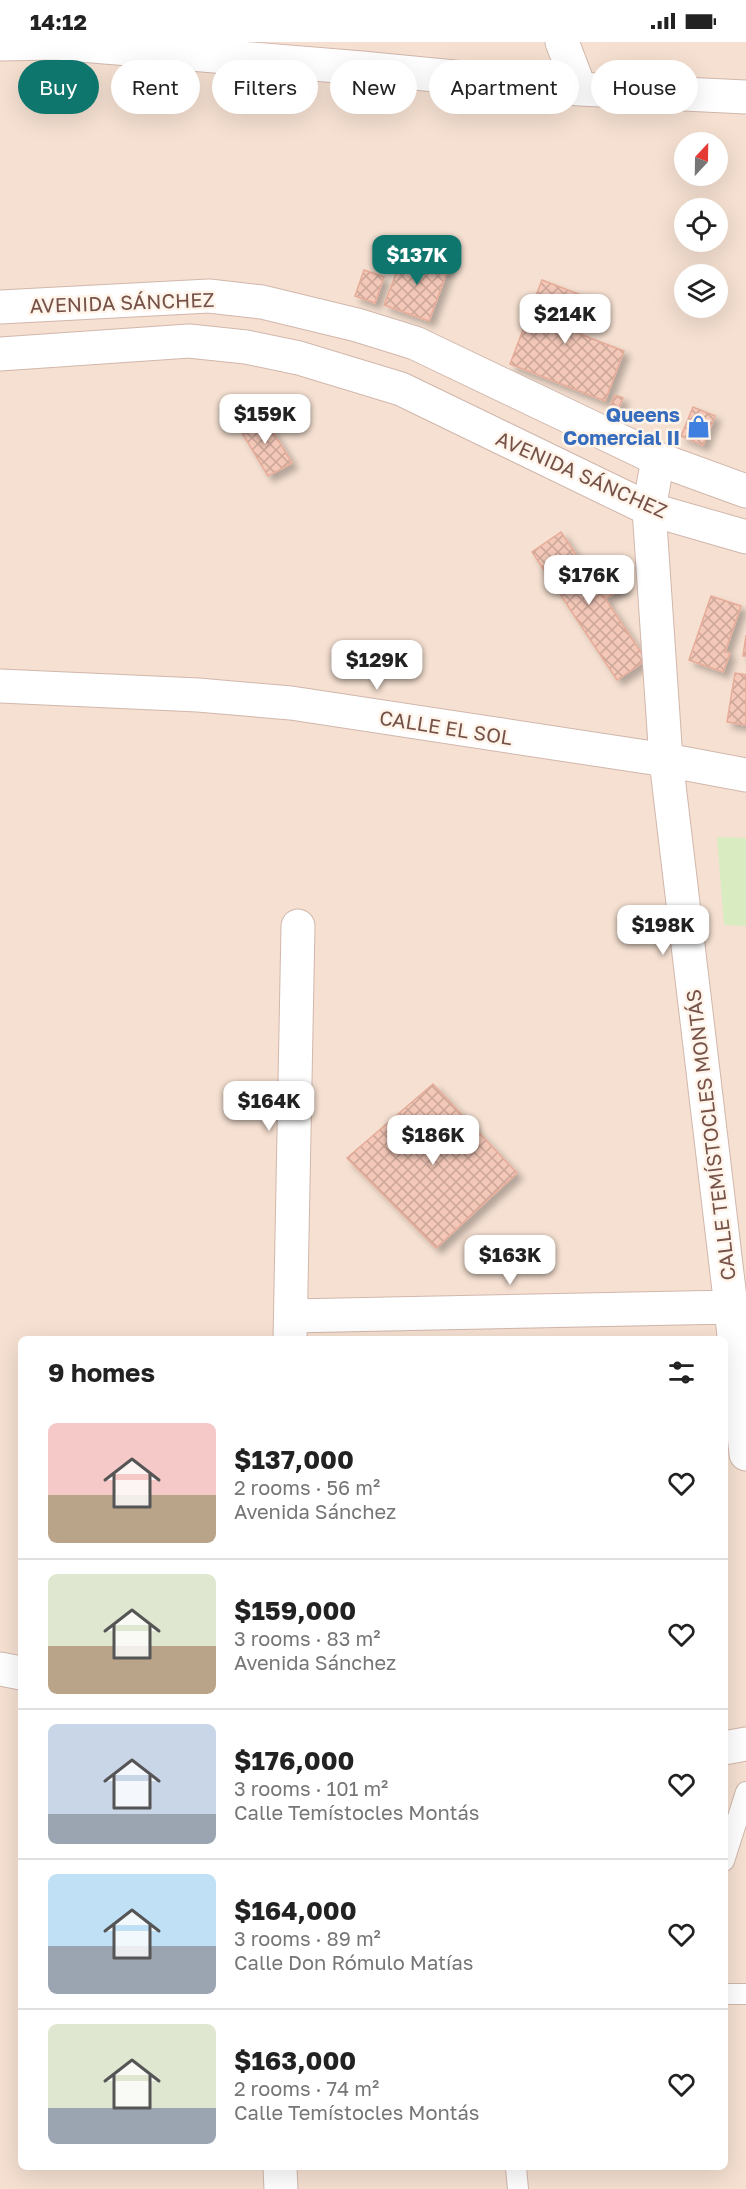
<!DOCTYPE html>
<html lang="en">
<head>
<meta charset="utf-8">
<style>
  :root { --surface:#fff; --page:#f2f2f2; --text:#222; --muted:#767676; --line:#e0e0e0; --accent:#0f766e }
  body { margin:0; font-family:"Golos Text",sans-serif; background:var(--page); color:var(--text); height:100vh; display:flex; flex-direction:column; font-size:22px; white-space:nowrap }
  * { box-sizing:border-box; margin:0 }
  p { font-size:20px; color:var(--muted) }
  .icon { flex:none; width:33px; height:33px; fill:none; stroke:currentColor; stroke-width:2; stroke-linecap:round; stroke-linejoin:round }
  .map { position:relative; flex:1; overflow:hidden }
  .side { position:absolute; left:18px; top:1294px; width:710px; height:834px; display:flex; flex-direction:column; background:var(--surface); border-radius:9px; box-shadow:0 6px 24px #0002 }
  .side>* { flex:none }
  .banner { position:absolute; left:18px; top:18px; width:711px; height:54px; display:flex; gap:12px }
  .needle { width:39px; rotate:22deg }
  .tools { position:absolute; left:674px; top:90px; display:grid; gap:12px }
  .tools a { display:grid; place-items:center; width:54px; height:54px; border-radius:50%; background:var(--surface); box-shadow:0 6px 24px #0002; font-size:30px }
  .price { position:absolute; translate:-50% -51px; padding:0 14px; border-radius:12px; background:#fff; color:#222; font-size:20px; line-height:39px; filter:drop-shadow(0 2px 3px #0008) }
  .price::after { content:''; position:absolute; left:50%; top:36px; width:18px; height:14px; margin-left:-9px; background:inherit; clip-path:polygon(0 0,100% 0,50% 100%) }
  .price.active { background:var(--accent); color:#fff }
  ul { padding:0; list-style:none }
  li { display:flex; align-items:center; gap:18px; height:150px; padding:0 30px }
  li+li { border-top:2px solid var(--line) }
  li span { display:grid; place-items:center; flex:none; width:168px; height:120px; border-radius:9px; color:#555 }
  li>.icon { margin-inline-start:auto }
  span .icon { width:72px; height:72px; fill:#fffc; stroke-width:1 }
  li b { font-size:26px }
  h2 { display:flex; justify-content:space-between; align-items:center; height:72px; padding:0 30px; font-size:26px }
  .pill { padding:0 21px; border-radius:27px; background:var(--surface); box-shadow:0 6px 24px #0002; font-size:21px; line-height:54px }
  .pill.active { background:var(--accent); color:#fff }
  .status { display:flex; justify-content:space-between; align-items:center; height:42px; padding:0 30px; background:var(--surface); direction:ltr }
  .status svg { height:16px; fill:currentColor }
  .map>svg:first-child { display:block }
  .residential { fill:#f5e0d1; fill-rule:evenodd }
  .pitch { fill:#d8ebc1 }
  .building { fill:url(#building-cross-hatch); stroke:#e7ac99; stroke-width:1.5; filter:url(#shadow) }
  .lines { fill:none; stroke-linecap:round; stroke-linejoin:round }
  .service-casing { stroke:#d1b7ac; stroke-width:22 }
  .minor-casing { stroke:#d1b7ac; stroke-width:35 }
  .tertiary-casing { stroke:#d1b7ac; stroke-width:35 }
  .service { stroke:#fff; stroke-width:20 }
  .minor { stroke:#fff; stroke-width:33 }
  .tertiary { stroke:#fff; stroke-width:33 }
  .labels { text-anchor:middle; dominant-baseline:central; stroke-width:5; stroke-linejoin:round; paint-order:stroke }
  .street-label { font-size:20px; fill:#765248; stroke:#fff4ea }
  .shop-label { font-size:20px; font-weight:bold; fill:#366cbe; stroke:#fff4ea; text-anchor:end }
</style>
</head>
<body>
<div class="status"><b>14:12</b><svg viewBox="0 0 49 12"><path d="M0 12V9h3v3zM5 12V6h3v6zM10 12V3h3v9zM15 12V0h3v12zM26 1h20v11H26zM47 4h2v5h-2z"/></svg></div>
<div class="map">
<svg width="746" height="2147" viewBox="0 0 746 2147">
  <defs>
    <pattern id="building-cross-hatch" width="8" height="8" patternUnits="userSpaceOnUse" patternTransform="scale(1.5)"><rect width="8" height="8" fill="#f4c8b9"/><path d="M0 0l8 8M0 8l8-8" fill="none" stroke="#caa598"/></pattern>
    <filter id="shadow"><feDropShadow dx="5.5" dy="5.5" stdDeviation="3" flood-color="#0004"/></filter>
  </defs>
  <rect width="100%" height="100%" fill="#fdefe3"/>
  <path class="residential" d="M0 0H746V2147H0ZM684 100H717V134H684ZM684 166H717V200H684ZM684 232H717V266H684ZM21 1298H724V2126H21Z"/>
  <path class="pitch" d="M717 795 746 796V884L724 883Z"/>
  <path class="building" d="M405 208 449 225 429 279 384 263Z
    M364 228 384 235 375 261 355 254Z
    M542 238 586 255 572 289 624 309 605 359 510 322Z
    M615 353 623 356 619 365 611 362Z
    M693 365 715 374 703 403 681 394Z
    M262 372 292 421 268 434 239 386Z
    M561 490 646 618 617 638 532 510Z
    M605 516 624 546 605 557 586 527Z
    M711 554 741 564 725 610 730 611 723 630 689 618Z
    M746 593V614H743Z
    M735 631 746 633V683L727 680Z
    M433 1042 517 1131 436 1206 347 1116Z"/>
  <g class="lines">
    <defs>
      <path id="service" d="M724 1819 746 1750
        M724 1952H746
        M516 2126 518 2147"/>
      <path id="minor" d="M562 0 580 47
        M0 2 56 1 362 26 580 47 746 55
        M658 417 649 467 666 718 731 1265 746 1412
        M0 644 198 653 291 661 666 718 746 733
        M291 1274 731 1265
        M290 1298 298 884
        M0 1627 21 1631
        M724 1706 746 1702
        M280 2126 281 2147"/>
      <path id="tertiary" d="M0 265 209 254 262 260 357 283 415 301 658 417 746 449
        M0 312 189 299 246 305 299 316 401 347 649 467 746 495"/>
    </defs>
    <use href="#service" class="service-casing"/>
    <use href="#minor" class="minor-casing"/>
    <use href="#tertiary" class="tertiary-casing"/>
    <use href="#service" class="service"/>
    <use href="#minor" class="minor"/>
    <use href="#tertiary" class="tertiary"/>
  </g>
  <defs>
    <symbol id="shop-bare" viewBox="-9 -9 18 18"><path d="M-5-2.5h2.3a2.7 3.5 0 0 1 5.4 0H5L5.5 6h-11ZM-1.5-2.5h3a1.5 2.3 0 0 0-3 0Z" fill="#3f7fe0" stroke="#fff4ea" stroke-width="2.5" paint-order="stroke"/></symbol>
  </defs>
  <g fill-rule="evenodd">
    <use href="#shop-bare" x="682" y="368" width="33" height="33"/>
  </g>
  <g class="labels">
    <g class="street-label">
      <text transform="translate(122 260) rotate(-2)">AVENIDA SÁNCHEZ</text>
      <text transform="translate(582 432) rotate(24)">AVENIDA SÁNCHEZ</text>
      <text transform="translate(446 685) rotate(9)">CALLE EL SOL</text>
      <text transform="translate(710 1093) rotate(-97)">CALLE TEMÍSTOCLES MONTÁS</text>
    </g>
    <g class="shop-label">
      <text x="680" y="372">Queens<tspan x="680" dy="23">Comercial II</tspan></text>
    </g>
  </g>
</svg>
<div class="tools">
<a><svg class="needle" viewBox="-14 -14 28 28"><path d="M0-13l5 13h-10z" fill="#e53935"/><path d="M0 13l5-13h-10z" fill="#767676"/></svg></a>
<a><svg class="icon" aria-label="locate" viewBox="0 0 24 24"><circle cx="12" cy="12" r="6"/><path d="M12 2v4M12 18v4M2 12h4M18 12h4"/></svg></a>
<a><svg class="icon" aria-label="layers" viewBox="0 0 24 24"><path d="M12 4l9 5-9 5-9-5zM3 14l9 5 9-5"/></svg></a>
</div>
<b class="price active" style="left:417px;top:244px">$137K</b>
<b class="price" style="left:565px;top:303px">$214K</b>
<b class="price" style="left:265px;top:403px">$159K</b>
<b class="price" style="left:589px;top:564px">$176K</b>
<b class="price" style="left:377px;top:649px">$129K</b>
<b class="price" style="left:663px;top:914px">$198K</b>
<b class="price" style="left:269px;top:1090px">$164K</b>
<b class="price" style="left:433px;top:1124px">$186K</b>
<b class="price" style="left:510px;top:1244px">$163K</b>
<div class="banner">
<a class="pill active">Buy</a>
<a class="pill">Rent</a>
<a class="pill">Filters</a>
<a class="pill">New</a>
<a class="pill">Apartment</a>
<a class="pill">House</a>
</div>
<section class="side">
<h2>9 homes<svg class="icon" aria-label="filters" viewBox="0 0 24 24"><path d="M4 7h16M4 17h16"/><circle cx="9" cy="7" r="2"/><circle cx="15" cy="17" r="2"/></svg></h2>
<ul>
<li><span style="background:linear-gradient(#f6c9c9 60%,#b9a48a 0)"><svg class="icon" aria-label="home" viewBox="0 0 24 24"><path d="M3 11l9-7 9 7M6 9v11h12V9"/></svg></span><div><b>$137,000</b><p>2 rooms · 56 m²</p><p>Avenida Sánchez</p></div><svg class="icon" aria-label="heart" viewBox="0 0 24 24"><path d="M12 20l-8-8c-3-5 5-10 8-4 3-6 11-1 8 4z"/></svg></li>
<li><span style="background:linear-gradient(#dfe7d0 60%,#b9a48a 0)"><svg class="icon" aria-label="home" viewBox="0 0 24 24"><path d="M3 11l9-7 9 7M6 9v11h12V9"/></svg></span><div><b>$159,000</b><p>3 rooms · 83 m²</p><p>Avenida Sánchez</p></div><svg class="icon" aria-label="heart" viewBox="0 0 24 24"><path d="M12 20l-8-8c-3-5 5-10 8-4 3-6 11-1 8 4z"/></svg></li>
<li><span style="background:linear-gradient(#c9d6e8 75%,#9aa5b1 0)"><svg class="icon" aria-label="home" viewBox="0 0 24 24"><path d="M3 11l9-7 9 7M6 9v11h12V9"/></svg></span><div><b>$176,000</b><p>3 rooms · 101 m²</p><p>Calle Temístocles Montás</p></div><svg class="icon" aria-label="heart" viewBox="0 0 24 24"><path d="M12 20l-8-8c-3-5 5-10 8-4 3-6 11-1 8 4z"/></svg></li>
<li><span style="background:linear-gradient(#bfe0f5 60%,#9aa5b1 0)"><svg class="icon" aria-label="home" viewBox="0 0 24 24"><path d="M3 11l9-7 9 7M6 9v11h12V9"/></svg></span><div><b>$164,000</b><p>3 rooms · 89 m²</p><p>Calle Don Rómulo Matías</p></div><svg class="icon" aria-label="heart" viewBox="0 0 24 24"><path d="M12 20l-8-8c-3-5 5-10 8-4 3-6 11-1 8 4z"/></svg></li>
<li><span style="background:linear-gradient(#dfe7d0 70%,#9aa5b1 0)"><svg class="icon" aria-label="home" viewBox="0 0 24 24"><path d="M3 11l9-7 9 7M6 9v11h12V9"/></svg></span><div><b>$163,000</b><p>2 rooms · 74 m²</p><p>Calle Temístocles Montás</p></div><svg class="icon" aria-label="heart" viewBox="0 0 24 24"><path d="M12 20l-8-8c-3-5 5-10 8-4 3-6 11-1 8 4z"/></svg></li>
</ul>
</section>
</div>
</body>
</html>
